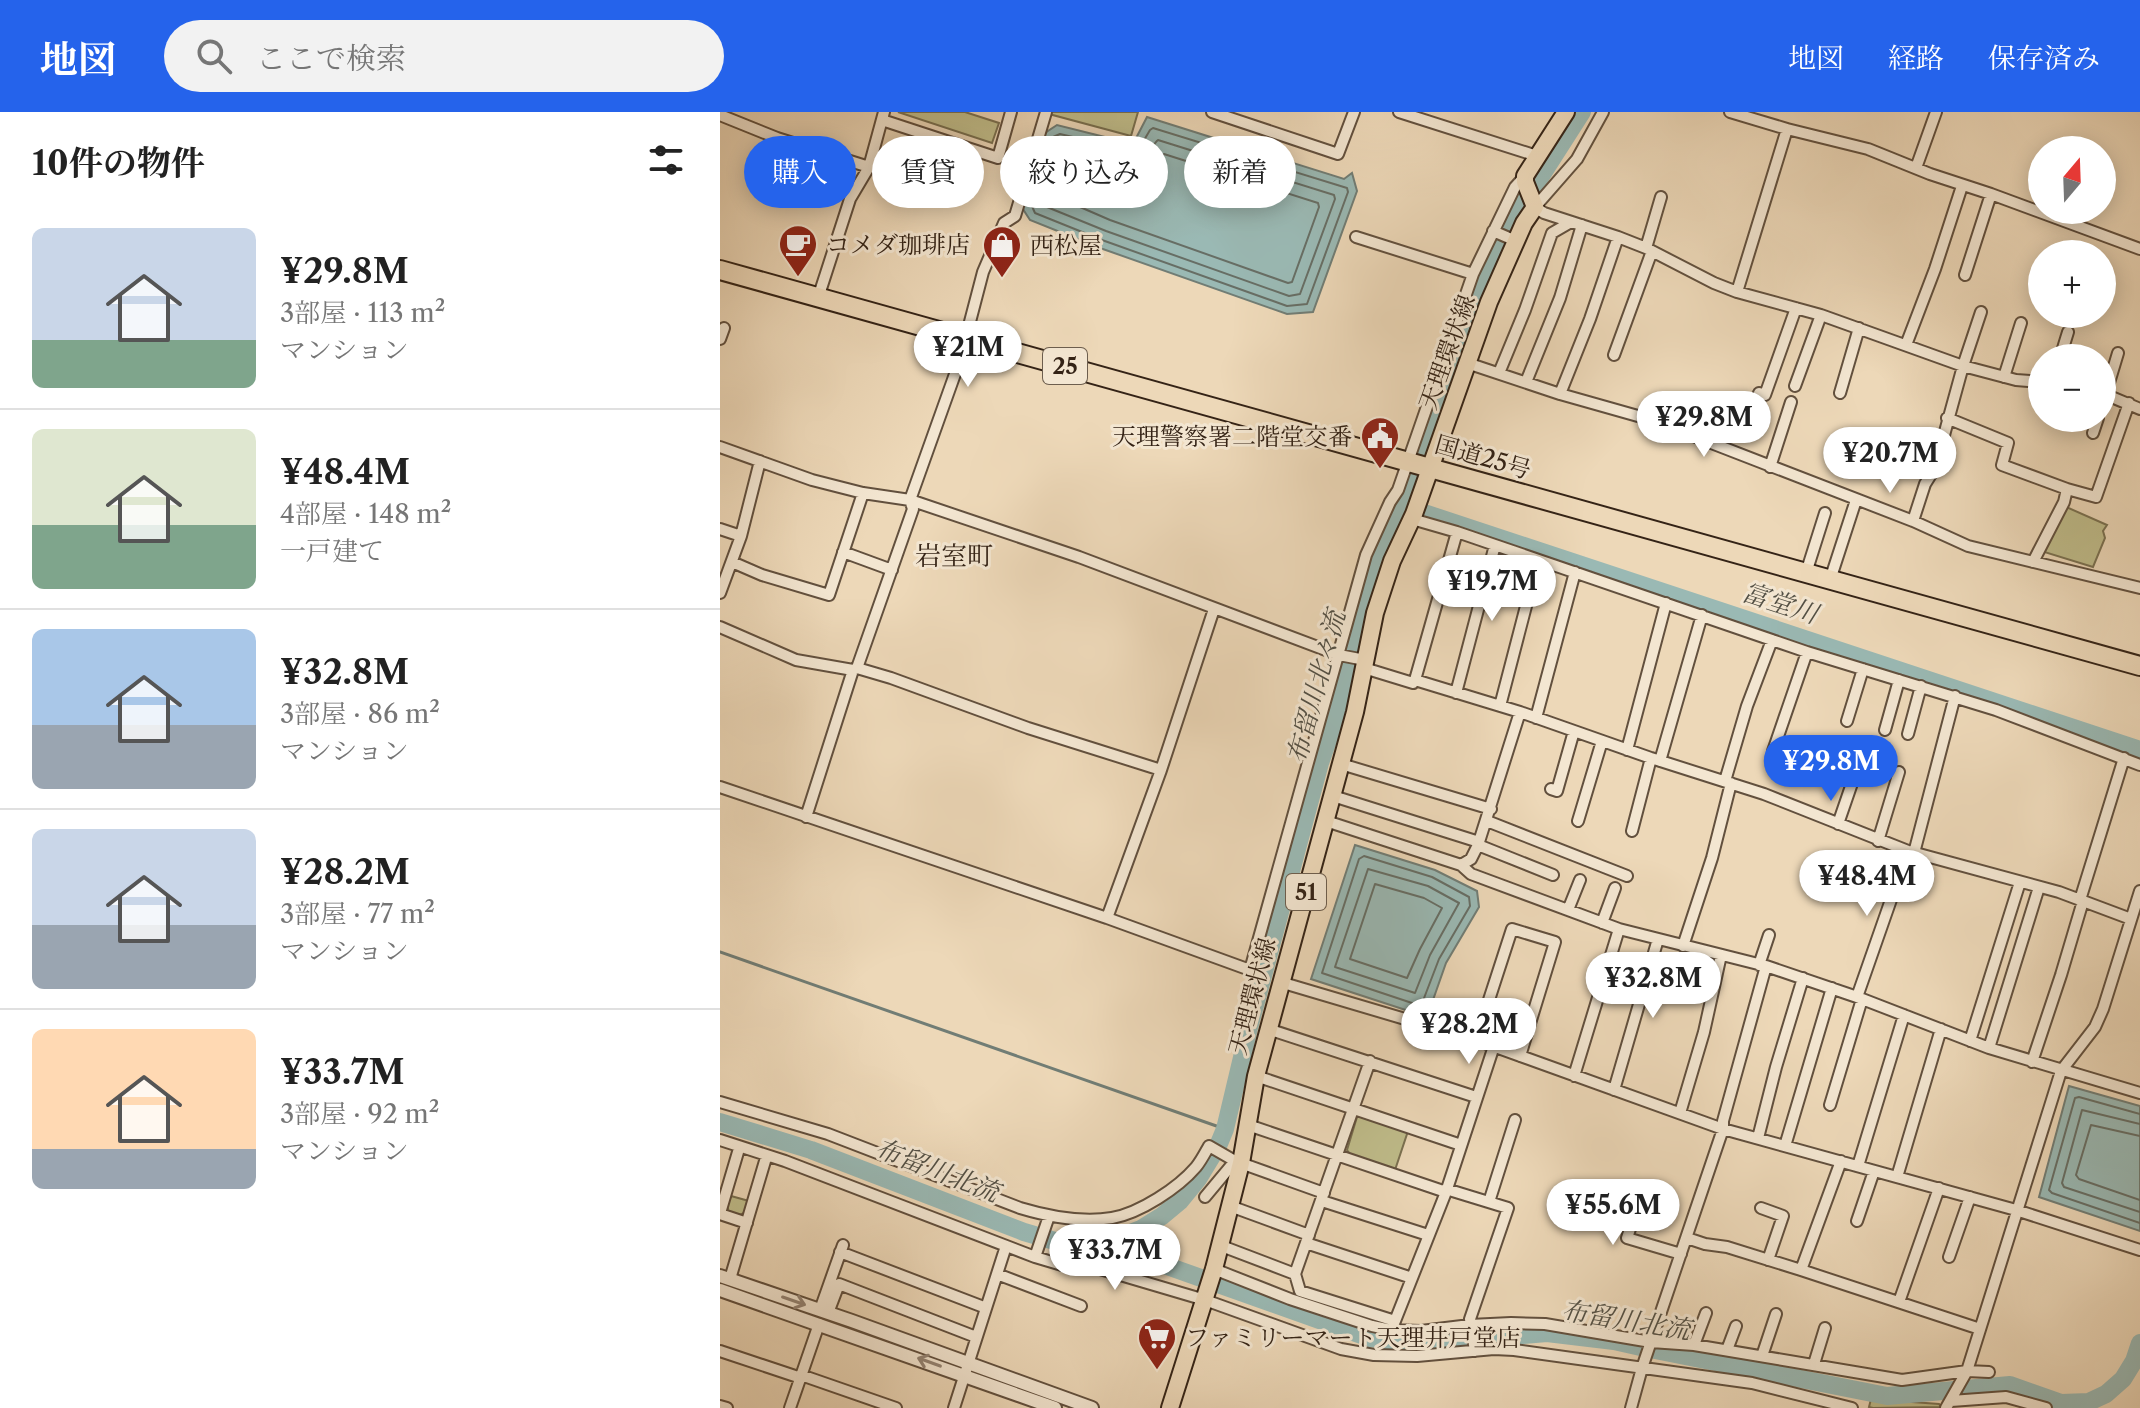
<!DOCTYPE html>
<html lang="ja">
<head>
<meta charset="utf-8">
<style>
  :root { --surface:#fff; --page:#f2f2f2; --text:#222; --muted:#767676; --line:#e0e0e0; --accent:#2563eb }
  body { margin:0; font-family:"Libre Caslon Text","Noto Serif JP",serif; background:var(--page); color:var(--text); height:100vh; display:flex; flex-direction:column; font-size:30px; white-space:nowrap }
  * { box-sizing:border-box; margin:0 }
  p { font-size:26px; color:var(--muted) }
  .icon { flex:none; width:44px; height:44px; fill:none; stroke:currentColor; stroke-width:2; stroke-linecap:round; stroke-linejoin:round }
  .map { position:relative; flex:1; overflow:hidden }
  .details { display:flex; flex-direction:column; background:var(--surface); width:720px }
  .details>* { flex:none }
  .top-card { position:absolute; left:24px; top:24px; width:760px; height:72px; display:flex; gap:16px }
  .needle { width:52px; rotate:19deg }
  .controls { position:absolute; left:1308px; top:24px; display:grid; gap:16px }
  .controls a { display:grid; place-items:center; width:88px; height:88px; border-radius:50%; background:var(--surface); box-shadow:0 4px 20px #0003; font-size:40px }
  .price { position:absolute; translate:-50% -68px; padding:0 18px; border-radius:28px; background:#fff; color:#222; font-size:26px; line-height:52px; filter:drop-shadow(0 2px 4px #0008) }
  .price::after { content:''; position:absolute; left:50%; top:48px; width:24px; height:18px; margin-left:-12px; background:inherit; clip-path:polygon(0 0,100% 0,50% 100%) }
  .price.current { background:var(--accent); color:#fff }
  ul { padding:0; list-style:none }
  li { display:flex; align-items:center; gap:24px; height:200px; padding:0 32px }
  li+li { border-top:2px solid var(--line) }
  li span { display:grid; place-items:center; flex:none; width:224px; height:160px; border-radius:12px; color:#555 }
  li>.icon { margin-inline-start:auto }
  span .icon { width:96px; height:96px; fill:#fffc; stroke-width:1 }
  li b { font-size:34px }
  h2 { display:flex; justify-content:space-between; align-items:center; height:96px; padding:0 32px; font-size:34px }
  .pill { padding:0 28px; border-radius:36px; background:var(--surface); box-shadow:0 4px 20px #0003; font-size:28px; line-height:72px }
  .pill.current { background:var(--accent); color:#fff }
  header { display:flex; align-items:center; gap:48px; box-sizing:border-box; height:112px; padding:0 40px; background:var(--accent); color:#fff }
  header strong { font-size:38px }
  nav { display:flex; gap:44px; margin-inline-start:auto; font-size:28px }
  .search { width:560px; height:72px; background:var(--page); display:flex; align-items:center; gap:20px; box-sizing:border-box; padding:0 28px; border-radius:44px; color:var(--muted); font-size:30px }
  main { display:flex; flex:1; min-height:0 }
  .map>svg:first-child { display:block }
  .green { fill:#bfbc8a; stroke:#7a7050; stroke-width:2 }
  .water { fill:#9ab9b4; stroke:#717d75; stroke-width:2 }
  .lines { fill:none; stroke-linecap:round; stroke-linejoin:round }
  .shore { stroke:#676e65; stroke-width:2 }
  .stream { stroke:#717d75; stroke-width:3 }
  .river { stroke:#9ab9b4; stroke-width:18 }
  .minor-casing { stroke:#62503e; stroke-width:14 }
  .tertiary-casing { stroke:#62503e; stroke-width:16 }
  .primary-casing { stroke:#342316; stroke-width:20 }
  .trunk-casing { stroke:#342316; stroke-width:22 }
  .minor { stroke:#f3e6d1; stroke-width:10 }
  .tertiary { stroke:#f3e6d1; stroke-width:12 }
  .primary { stroke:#edd8b8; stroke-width:16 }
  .trunk { stroke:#edd8b8; stroke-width:18 }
  .oneway { stroke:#948474 }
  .labels { text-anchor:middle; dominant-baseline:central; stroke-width:6; stroke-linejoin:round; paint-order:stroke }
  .shield { fill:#f3e6d1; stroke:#6d5e4e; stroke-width:2 }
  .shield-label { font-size:22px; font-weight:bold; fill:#342316 }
  .poi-label { font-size:24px; fill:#342316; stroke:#f3e6d1; text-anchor:start }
  .street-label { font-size:24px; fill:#342316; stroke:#f3e6d1 }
  .neighbourhood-label { font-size:26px; fill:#342316; stroke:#f3e6d1 }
  .water-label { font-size:26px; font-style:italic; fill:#535045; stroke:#f3e6d1 }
</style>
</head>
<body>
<header>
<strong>地図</strong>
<div class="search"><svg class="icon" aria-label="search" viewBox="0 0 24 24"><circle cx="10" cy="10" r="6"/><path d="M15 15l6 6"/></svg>ここで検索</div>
<nav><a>地図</a><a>経路</a><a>保存済み</a></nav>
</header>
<main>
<section class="details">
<h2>10件の物件<svg class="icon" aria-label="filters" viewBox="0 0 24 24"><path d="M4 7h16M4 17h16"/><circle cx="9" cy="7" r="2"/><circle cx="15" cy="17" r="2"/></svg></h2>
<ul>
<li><span style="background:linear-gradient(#c9d6e8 70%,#7fa58c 0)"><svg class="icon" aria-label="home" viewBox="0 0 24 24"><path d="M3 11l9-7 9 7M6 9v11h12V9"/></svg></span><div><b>¥29.8M</b><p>3部屋 · 113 m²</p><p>マンション</p></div></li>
<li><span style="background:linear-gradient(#dfe7d0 60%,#7fa58c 0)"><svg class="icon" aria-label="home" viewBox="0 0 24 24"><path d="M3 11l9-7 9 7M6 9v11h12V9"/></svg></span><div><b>¥48.4M</b><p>4部屋 · 148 m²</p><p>一戸建て</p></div></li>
<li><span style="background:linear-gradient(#a9c7e8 60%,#9aa5b1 0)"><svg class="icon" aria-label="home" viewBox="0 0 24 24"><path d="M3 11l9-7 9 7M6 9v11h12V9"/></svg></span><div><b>¥32.8M</b><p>3部屋 · 86 m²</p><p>マンション</p></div></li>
<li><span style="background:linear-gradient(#c9d6e8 60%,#9aa5b1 0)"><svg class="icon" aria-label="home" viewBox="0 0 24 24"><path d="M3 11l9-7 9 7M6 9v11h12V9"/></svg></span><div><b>¥28.2M</b><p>3部屋 · 77 m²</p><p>マンション</p></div></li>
<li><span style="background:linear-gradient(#ffd9b3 75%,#9aa5b1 0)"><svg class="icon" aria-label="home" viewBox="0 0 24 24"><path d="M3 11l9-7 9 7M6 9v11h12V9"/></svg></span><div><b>¥33.7M</b><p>3部屋 · 92 m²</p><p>マンション</p></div></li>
</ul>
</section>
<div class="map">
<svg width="1420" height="1296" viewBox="0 0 1420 1296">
  <rect width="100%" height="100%" fill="#edd8b8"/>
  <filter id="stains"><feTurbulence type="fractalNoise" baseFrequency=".0025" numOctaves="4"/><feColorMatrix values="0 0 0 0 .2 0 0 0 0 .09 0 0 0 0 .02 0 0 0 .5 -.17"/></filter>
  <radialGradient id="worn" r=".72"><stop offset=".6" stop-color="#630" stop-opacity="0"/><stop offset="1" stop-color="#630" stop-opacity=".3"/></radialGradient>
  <path class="green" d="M178 0H245L279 11 272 31Z
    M330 0H418L411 24 329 2Z
    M1344 394 1387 413 1383 419 1385 426 1373 455 1321 439Z
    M642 1003 688 1019 675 1058 630 1042 627 1038 637 1005Z
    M11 1084 29 1089 26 1100 20 1103 10 1101 7 1095Z
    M1151 1287 1219 1292 1221 1295 1153 1296 1149 1295Z"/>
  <path class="water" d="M427 5 624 67 632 61 637 79 593 200 567 202 380 136 310 108 301 94 325 21 337 13 413 32Z
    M635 733 715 758 757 779 759 795 726 851 707 905 591 867Z
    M1349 974 1420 994V1119L1319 1085Z"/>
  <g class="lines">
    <path class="shore" d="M433 16 627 76 628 80 587 192 567 194 382 128 315 101 311 92 333 25 340 22 413 39 420 35 430 18Z
      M438 28 614 83 615 87 580 182 569 184 386 119 322 93 341 33C360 34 408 55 422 47 430 42 432 33 438 28Z
      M444 42 598 91 599 95 572 170 568 171 390 108 337 85 350 47 415 61 429 57Z
      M644 744 712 765 749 785 750 794 719 847 701 894 602 861 639 747Z
      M648 757 708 774 739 791 710 843 695 881 615 855Z
      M655 772 704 786 722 796 700 837 687 866 630 847Z
      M1420 1002 1359 985 1355 986 1329 1078 1332 1081 1420 1111
      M1420 1012 1362 998 1342 1071 1344 1075 1420 1100
      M1420 1024 1371 1013 1356 1063 1359 1067 1420 1088"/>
    <path class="stream" d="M0 840 505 1017"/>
    <path class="river" d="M683 394 1420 638
      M0 1010 91 1038 304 1120 345 1132 366 1135H375L419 1144 650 1226 688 1231H712L827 1221 894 1229 925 1236 1167 1284 1290 1273 1341 1291 1369 1290 1386 1282 1403 1267 1414 1249 1420 1231
      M375 1135 421 1117 442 1104 460 1089 478 1067 498 1034 505 1017 529 916 600 651 619 597 643 489 660 439 683 394 766 165 800 97 862 0"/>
    <defs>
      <path id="minor" d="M492 0 618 42 634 0
        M679 0 817 44
        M883 0 857 47 815 95 824 101 898 125 926 136 994 171 1017 180 1101 203 1243 254 1296 268 1322 270
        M1010 0 1067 17 1148 37 1210 62 1271 82 1420 137
        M0 3 57 26 149 55
        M162 8 278 46 291 0
        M1196 56 1216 0
        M773 119 796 129
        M636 125 753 162
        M926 136 941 85
        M1245 163 1271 82
        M1017 180 1067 17
        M98 186 130 87 149 55 164 0
        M0 227 4 216
        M1186 233 1215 157 1242 74
        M894 243 932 139
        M1340 246 1348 220
        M747 251 840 282 932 308 1193 409 1248 434 1420 476
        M779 261 805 198 832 121 851 110
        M1284 265 1301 211
        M806 270 840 186 862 113
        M1075 274 1101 203
        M1039 281 1045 283 1076 196
        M1120 281 1139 216
        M1382 281 1420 297
        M840 282 870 207 898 125
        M1382 294 1398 241
        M1227 306 1288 331 1282 353 1347 377 1376 385 1409 291
        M1373 321 1378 306
        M0 335 92 368 143 381 190 388 359 445 619 543 645 548
        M1050 355 1071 290
        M692 407 737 420 1087 540 1276 598 1420 653
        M1193 409 1205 372 1215 356 1243 254 1261 200
        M0 417 21 424
        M123 440 172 458
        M12 450 42 463 109 483 143 381
        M1313 450 1344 390 1347 377
        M1086 461 1105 401
        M1110 468 1136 388
        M0 481 21 424 40 349
        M0 515 76 548 133 558
        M137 556 171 566 308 616 441 658
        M644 556 693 571 695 568 800 600 931 646 1044 682 1188 739 1339 780 1411 807
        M695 568 737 420
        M736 581 775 433
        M780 594 818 448
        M800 600 758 733 751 747 741 753 751 762 899 817 1046 854 1137 885 1269 936 1420 981
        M816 606 855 460
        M1127 609 1143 557
        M1165 618 1179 568
        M1188 622 1201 574
        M907 638 946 491
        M1053 639 1087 540
        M940 649 982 503
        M621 652 771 697
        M1005 669 1027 594 1052 528
        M0 675 387 806 530 858 646 443 670 390 678 378 753 162 795 75 805 64
        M831 677 837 679 854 619
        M613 684 759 730
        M86 705 133 558 137 556 193 397 190 388 240 248 263 160 284 111 295 104 326 0
        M606 709 741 753
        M767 709 907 764
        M858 709 882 629
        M1118 712 1141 645
        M912 719 931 646
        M1158 729 1179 660
        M758 733 833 763
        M1194 741 1235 584
        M1360 788 1404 646
        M848 798 860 768
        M387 806 441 658 494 497
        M882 811 895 776
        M963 834 992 746 1011 671
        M1039 853 1049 823
        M560 870 756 928 1003 1017 1296 1098 1420 1138
        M1137 885 1188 739
        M548 917 756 985
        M756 928 792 817 835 830 800 944
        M1250 929 1300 770
        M1269 936 1319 775
        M650 949 575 1162 580 1179 675 1209 726 1080 774 934
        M1312 950 1341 863 1363 789
        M536 964 741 1033
        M854 964 899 817
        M894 978 938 827
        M0 990 108 1022 300 1096C330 1105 361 1111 392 1106 420 1101 458 1076 476 1055 481 1049 485 1041 489 1034L515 1049 604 1081
        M1110 993 1142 887
        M960 1001 984 920 1001 843
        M528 1013 726 1080
        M1038 1026 1056 955 1083 866
        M0 1028 65 1049 315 1145 342 1153 380 1157 485 1188 621 1237 654 1243 697 1244 774 1237 794 1238 1032 1271 1132 1296
        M1065 1034 1112 876
        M1138 1054 1184 903
        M1177 1065 1221 917
        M924 1075 907 1126 961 1142
        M726 1077 788 1096 750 1207 755 1239
        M485 1085 515 1049
        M602 1089 708 1123
        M769 1090 795 1008
        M510 1094 589 1123
        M1041 1096 1063 1104 1048 1148
        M0 1101 18 1040
        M0 1102 27 1111
        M1137 1109 1154 1059
        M967 1126 985 1132 1007 1135 1081 1158 1260 1217
        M586 1131 692 1166
        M499 1133 575 1162
        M120 1140 261 1194
        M315 1145 329 1104
        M1229 1145 1250 1085
        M494 1157 570 1187 652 1214 671 1218 701 1219 750 1213 791 1211 825 1212 931 1230 974 1233 1182 1268 1247 1259 1269 1260
        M1081 1158 1121 1049
        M277 1162 361 1194
        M10 1167 45 1049
        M1179 1190 1219 1076
        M100 1198 123 1133
        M108 1201 119 1172 256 1225
        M974 1233 986 1201
        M1007 1238 1016 1214
        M0 1239 81 1266
        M1042 1244 1056 1202
        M1094 1252 1105 1216
        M81 1263 176 1296
        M1231 1289 1286 1285 1326 1296
        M0 1294 7 1296
        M70 1296 99 1212
        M234 1296 286 1134
        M911 1296 922 1256 1003 1017V1009L1046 854
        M1226 1296 1247 1259 1341 959 1375 915 1383 897 1420 779"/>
      <path id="tertiary" d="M0 1164 132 1209 372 1296
        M0 1178 335 1296"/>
      <path id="primary" d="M450 1296 494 1157 521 1051 536 964 635 600 655 501 672 449 694 402 769 190 804 111 815 95 805 70V64L846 0"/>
      <path id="trunk" d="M0 158 1420 554"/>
    </defs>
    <use href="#minor" class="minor-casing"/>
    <use href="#tertiary" class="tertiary-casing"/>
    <use href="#primary" class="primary-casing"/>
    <use href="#trunk" class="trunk-casing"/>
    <use href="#minor" class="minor"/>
    <use href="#tertiary" class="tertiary"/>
    <use href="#primary" class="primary"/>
    <use href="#trunk" class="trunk"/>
  </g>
  <defs><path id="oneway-shaft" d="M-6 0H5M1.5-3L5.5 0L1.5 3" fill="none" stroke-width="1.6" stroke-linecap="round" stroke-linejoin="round" transform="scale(2)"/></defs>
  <g class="oneway">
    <use href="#oneway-shaft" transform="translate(74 1189) rotate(19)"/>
    <use href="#oneway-shaft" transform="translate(209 1250) rotate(-160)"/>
  </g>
  <defs>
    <symbol id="cafe-pin" viewBox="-11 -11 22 30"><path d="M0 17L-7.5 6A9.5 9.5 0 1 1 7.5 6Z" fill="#8f2418" stroke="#f3e6d1"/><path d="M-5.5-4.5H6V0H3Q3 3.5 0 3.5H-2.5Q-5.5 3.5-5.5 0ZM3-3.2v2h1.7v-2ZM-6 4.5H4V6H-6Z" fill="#fff"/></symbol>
    <symbol id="shop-pin" viewBox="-11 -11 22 30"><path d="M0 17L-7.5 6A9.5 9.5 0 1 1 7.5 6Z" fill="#8f2418" stroke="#f3e6d1"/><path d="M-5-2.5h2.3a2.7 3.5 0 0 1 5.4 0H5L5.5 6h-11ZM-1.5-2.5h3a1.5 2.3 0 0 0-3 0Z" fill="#fff"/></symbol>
    <symbol id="civic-pin" viewBox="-11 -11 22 30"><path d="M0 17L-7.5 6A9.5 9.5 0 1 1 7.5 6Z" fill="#8f2418" stroke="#f3e6d1"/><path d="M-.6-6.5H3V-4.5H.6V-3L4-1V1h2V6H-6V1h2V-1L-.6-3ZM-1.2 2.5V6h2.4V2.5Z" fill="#fff"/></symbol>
    <symbol id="supermarket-pin" viewBox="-11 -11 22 30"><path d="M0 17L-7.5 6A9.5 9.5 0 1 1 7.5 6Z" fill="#8f2418" stroke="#f3e6d1"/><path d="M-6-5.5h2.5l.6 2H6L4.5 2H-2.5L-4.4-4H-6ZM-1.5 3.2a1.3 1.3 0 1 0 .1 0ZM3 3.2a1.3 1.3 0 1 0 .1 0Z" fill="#fff"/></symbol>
  </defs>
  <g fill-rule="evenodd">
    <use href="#cafe-pin" x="56" y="110" width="44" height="60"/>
    <use href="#shop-pin" x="260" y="111" width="44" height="60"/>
    <use href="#civic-pin" x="638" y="302" width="44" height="60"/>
    <use href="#supermarket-pin" x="415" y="1203" width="44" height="60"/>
  </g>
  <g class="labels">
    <g class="shield">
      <rect x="323" y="236" width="44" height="36" rx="6"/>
      <rect x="566" y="762" width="40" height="36" rx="6"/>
    </g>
    <g class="shield-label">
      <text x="345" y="254">25</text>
      <text x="586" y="780">51</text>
    </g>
    <g class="poi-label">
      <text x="106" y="132">コメダ珈琲店</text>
      <text x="310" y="133">西松屋</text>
      <text x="632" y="324" text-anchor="end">天理警察署二階堂交番</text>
      <text x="465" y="1225">ファミリーマート天理井戸堂店</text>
    </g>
    <g class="street-label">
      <text transform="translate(727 240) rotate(-70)">天理環状線</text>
      <text transform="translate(763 345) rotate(16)">国道25号</text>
      <text transform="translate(532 884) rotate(-75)">天理環状線</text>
    </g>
    <g class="neighbourhood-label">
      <text x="234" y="444">岩室町</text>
    </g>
    <g class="water-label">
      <text transform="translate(1060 491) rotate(18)">富堂川</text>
      <text transform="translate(596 575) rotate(-75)">布留川北々流</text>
      <text transform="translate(217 1058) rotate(21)">布留川北流</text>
      <text transform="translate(906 1208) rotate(9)">布留川北流</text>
    </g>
  </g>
  <rect width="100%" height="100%" filter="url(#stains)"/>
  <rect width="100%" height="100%" fill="url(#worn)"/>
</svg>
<div class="controls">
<a><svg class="needle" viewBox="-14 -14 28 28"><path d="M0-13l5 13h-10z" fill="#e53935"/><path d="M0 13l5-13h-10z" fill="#767676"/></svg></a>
<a>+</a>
<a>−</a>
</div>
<b class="price" style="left:248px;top:277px">¥21M</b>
<b class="price" style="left:984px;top:347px">¥29.8M</b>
<b class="price" style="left:1170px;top:383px">¥20.7M</b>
<b class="price" style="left:772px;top:511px">¥19.7M</b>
<b class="price current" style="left:1111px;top:691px">¥29.8M</b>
<b class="price" style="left:1147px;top:806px">¥48.4M</b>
<b class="price" style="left:933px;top:908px">¥32.8M</b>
<b class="price" style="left:749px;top:954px">¥28.2M</b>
<b class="price" style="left:893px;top:1135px">¥55.6M</b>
<b class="price" style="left:395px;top:1180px">¥33.7M</b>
<div class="top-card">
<a class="pill current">購入</a>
<a class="pill">賃貸</a>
<a class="pill">絞り込み</a>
<a class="pill">新着</a>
</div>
</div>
</main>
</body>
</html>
